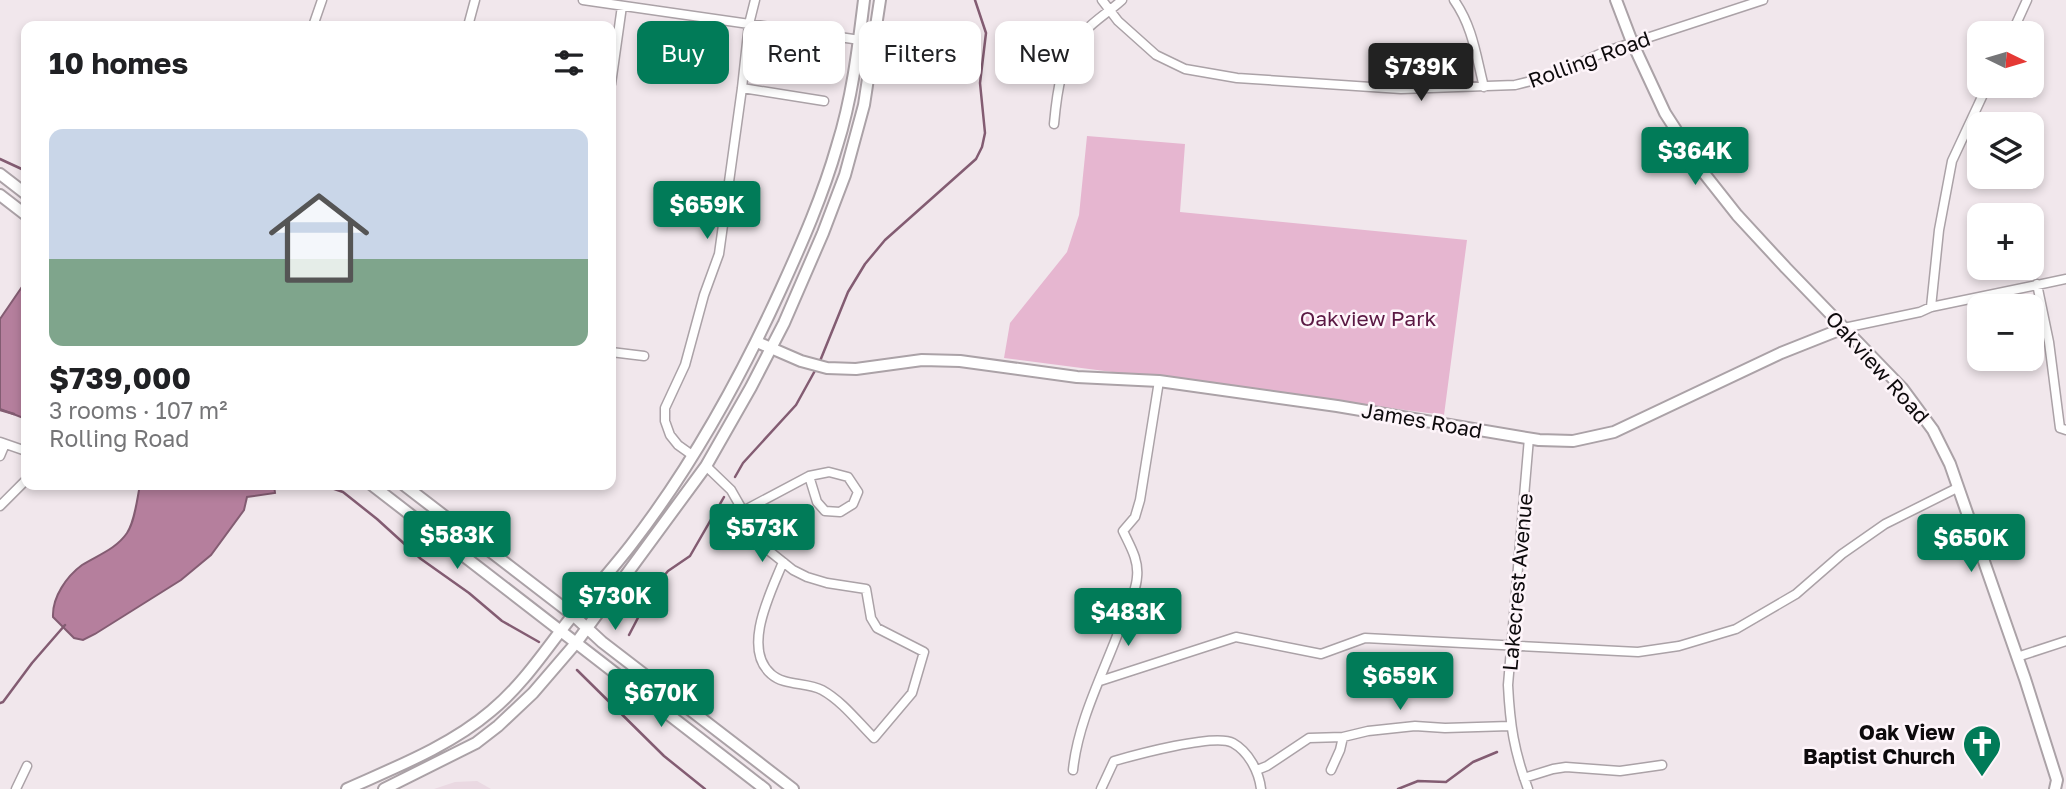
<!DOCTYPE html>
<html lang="en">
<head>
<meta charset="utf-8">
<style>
  :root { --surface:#fff; --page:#f6f6f6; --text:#202124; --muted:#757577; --line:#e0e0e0; --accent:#017b58 }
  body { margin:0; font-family:"Golos Text",sans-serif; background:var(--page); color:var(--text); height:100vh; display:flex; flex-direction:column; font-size:26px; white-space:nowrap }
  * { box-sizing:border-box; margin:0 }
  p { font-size:23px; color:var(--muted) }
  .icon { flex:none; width:38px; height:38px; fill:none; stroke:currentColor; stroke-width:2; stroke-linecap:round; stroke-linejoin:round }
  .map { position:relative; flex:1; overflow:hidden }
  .sheet { position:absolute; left:21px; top:21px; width:595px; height:469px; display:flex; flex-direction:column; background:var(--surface); border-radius:14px; box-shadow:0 4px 10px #0003 }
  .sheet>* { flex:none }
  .top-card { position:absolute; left:637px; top:21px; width:665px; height:63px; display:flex; gap:14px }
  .needle { width:46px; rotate:95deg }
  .controls { position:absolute; left:1967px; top:21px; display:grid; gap:14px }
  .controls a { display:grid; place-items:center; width:77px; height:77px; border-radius:14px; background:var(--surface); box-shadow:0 4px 10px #0003; font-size:35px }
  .price { position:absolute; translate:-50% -60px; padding:0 16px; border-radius:7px; background:var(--accent); color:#fff; font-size:23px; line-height:46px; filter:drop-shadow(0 2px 4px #0008) }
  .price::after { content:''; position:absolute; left:50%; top:42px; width:21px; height:16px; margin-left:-10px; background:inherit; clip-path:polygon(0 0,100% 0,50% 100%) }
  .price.selected { background:#222; color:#fff }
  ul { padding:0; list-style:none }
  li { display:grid; align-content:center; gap:14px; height:371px; padding:0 28px }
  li+li { border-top:2px solid var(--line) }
  li span { display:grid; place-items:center; height:217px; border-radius:14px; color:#555 }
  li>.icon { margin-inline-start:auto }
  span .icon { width:126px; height:126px; fill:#fffc; stroke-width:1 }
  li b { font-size:30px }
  h2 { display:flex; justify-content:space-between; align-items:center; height:84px; padding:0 28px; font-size:30px }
  .pill { padding:0 24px; border-radius:14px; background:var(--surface); box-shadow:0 4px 10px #0003; font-size:24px; line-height:63px }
  .pill.selected { background:var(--accent); color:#fff }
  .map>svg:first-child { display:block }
  .built { fill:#ead9e2 }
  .green { fill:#e6b6d0 }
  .water { fill:#b57f9d; stroke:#835c72; stroke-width:2 }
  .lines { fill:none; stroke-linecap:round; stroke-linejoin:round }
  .stream { stroke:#835c72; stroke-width:2.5 }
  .street-casing { stroke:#aba2a7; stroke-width:11 }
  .secondary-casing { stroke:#aba2a7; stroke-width:14 }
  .street { stroke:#fff; stroke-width:8 }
  .secondary { stroke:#fff; stroke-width:10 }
  .labels { text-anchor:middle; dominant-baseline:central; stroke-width:5; stroke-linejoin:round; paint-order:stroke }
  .street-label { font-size:21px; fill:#0d0a0c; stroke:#fef5fa }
  .park-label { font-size:21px; fill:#5a1843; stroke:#fef5fa }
  .poi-label { font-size:21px; font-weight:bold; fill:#0d0a0c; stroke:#fef5fa; text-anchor:end }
</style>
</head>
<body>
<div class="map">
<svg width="2066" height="789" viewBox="0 0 2066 789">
  <rect width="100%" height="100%" fill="#f1e7ec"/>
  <path class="built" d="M477 781 491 789H434L455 782Z"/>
  <path class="green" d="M1087 136 1185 144 1180 212 1467 240 1444 415 1004 358 1010 323 1067 252 1079 215Z"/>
  <path class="water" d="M26 281V419L0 409V319Z
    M140 485H274L275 493 247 497 244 510 211 555 181 580 95 634 83 640 74 638 53 617C52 597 67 576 82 565 98 555 116 549 127 533 135 521 137 499 140 485Z"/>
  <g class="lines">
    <path class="stream" d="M0 159 26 171
      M820 361 848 292 865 264 885 240 976 159 982 147 985 133 980 83 986 33 975 0
      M0 410 14 414
      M735 477 743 463 796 405 817 367
      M323 485 343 492 377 519 421 559 469 593 502 621 539 642
      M629 635 653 589 668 571 690 556 724 497
      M577 670 664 756 705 789
      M0 703 3 702 32 663 65 625
      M610 703 613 683
      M1398 789 1418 781 1446 782 1473 762 1497 752"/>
    <defs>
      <path id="street" d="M583 0 874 42
        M1102 0 1118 21 1156 55 1185 69 1237 78 1401 89 1515 85 1551 76 1604 52 1763 0
        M1454 0C1473 27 1476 56 1484 87
        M313 26 322 0
        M468 26 475 0
        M2012 33 2027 0
        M611 84 622 6
        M742 88 824 101
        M1054 124C1057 91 1061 58 1084 32 1095 20 1110 11 1122 0
        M2037 284 2049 342 2060 428 2066 430
        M1931 307 1939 230 1952 161 1987 86
        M1844 328 1920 312 1931 307 2066 279
        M611 352 644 356
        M0 442 26 451
        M692 455 678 445 670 435 665 421V408L685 365 704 295 719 254 742 88 749 24 755 0
        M0 456 5 444
        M706 466 731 490 763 546 793 570 807 577 827 583 866 589 871 618 877 628 924 652 912 693 874 738C858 722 842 701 822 690 807 682 784 686 771 674 741 648 772 590 783 562
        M0 506 26 480
        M743 511 809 476 829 472 848 477 858 492 853 504 840 512 825 511 817 502 809 476
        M2017 657 2066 641
        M1100 681 1236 637 1321 654 1365 638 1638 652 1679 646 1736 629 1796 594 1842 554 1885 524 1957 488
        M1073 770C1078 721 1103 674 1120 628 1126 612 1136 593 1137 577 1139 560 1130 546 1123 531L1135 517 1140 500 1159 381
        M1257 770 1267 766 1309 738 1343 737
        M1331 770 1340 750 1343 737 1368 731 1415 726 1445 728 1510 726
        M1524 778 1553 769 1566 767 1620 771 1662 765
        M16 789 27 766
        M1101 789 1114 761C1135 755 1215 733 1233 743 1249 752 1259 772 1261 789
        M1528 789C1514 751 1510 725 1508 685L1529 438"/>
      <path id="secondary" d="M1616 0 1632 42 1665 113 1703 172 1737 215 1786 268 1902 388 1933 430 1950 464 2025 679 2057 780 2055 789
        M0 174 26 194
        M0 195 26 215
        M757 342 801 361 827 368 856 369 922 360 960 361 1077 377 1159 381 1337 406 1539 440 1573 441 1614 432 1781 353 1844 328
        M372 485 765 789
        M404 485 573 615 602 642 793 789
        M347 789C396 767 450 746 491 711 526 682 549 644 577 610 595 588 614 567 631 545 692 466 740 379 781 289 802 243 823 195 837 146 852 99 858 49 864 0
        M384 789 476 743 498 726 533 693 576 643 706 466 751 387 784 323 823 233 845 175 864 105 880 0"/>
    </defs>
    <use href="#street" class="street-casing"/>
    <use href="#secondary" class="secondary-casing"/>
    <use href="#street" class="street"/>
    <use href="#secondary" class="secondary"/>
  </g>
  <defs>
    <symbol id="church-pin" viewBox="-11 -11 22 30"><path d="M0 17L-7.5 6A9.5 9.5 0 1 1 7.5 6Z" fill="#017b58" stroke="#fef5fa"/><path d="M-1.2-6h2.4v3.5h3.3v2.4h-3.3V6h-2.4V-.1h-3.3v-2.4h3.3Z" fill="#fff"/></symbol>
  </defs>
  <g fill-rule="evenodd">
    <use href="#church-pin" x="1960" y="722" width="44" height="60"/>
  </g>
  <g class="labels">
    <g class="street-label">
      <text transform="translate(1589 59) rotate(-20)">Rolling Road</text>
      <text transform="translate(1878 367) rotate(48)">Oakview Road</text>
      <text transform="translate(1422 420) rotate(10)">James Road</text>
      <text transform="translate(1517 582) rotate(-85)">Lakecrest Avenue</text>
    </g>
    <g class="park-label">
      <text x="1368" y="318">Oakview Park</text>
    </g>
    <g class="poi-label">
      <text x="1955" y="732">Oak View<tspan x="1955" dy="24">Baptist Church</tspan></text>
    </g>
  </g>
</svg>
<div class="controls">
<a><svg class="needle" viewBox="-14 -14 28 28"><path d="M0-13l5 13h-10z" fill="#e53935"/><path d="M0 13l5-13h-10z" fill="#757577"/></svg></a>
<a><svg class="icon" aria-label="layers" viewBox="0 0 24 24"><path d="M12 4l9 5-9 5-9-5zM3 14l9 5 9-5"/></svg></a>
<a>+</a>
<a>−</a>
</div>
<b class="price selected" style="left:1421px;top:103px">$739K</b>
<b class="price" style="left:1695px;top:187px">$364K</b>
<b class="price" style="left:707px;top:241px">$659K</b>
<b class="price" style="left:762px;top:564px">$573K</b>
<b class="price" style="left:457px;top:571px">$583K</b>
<b class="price" style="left:1971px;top:574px">$650K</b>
<b class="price" style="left:615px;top:632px">$730K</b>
<b class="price" style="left:1128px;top:648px">$483K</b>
<b class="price" style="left:1400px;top:712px">$659K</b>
<b class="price" style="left:661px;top:729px">$670K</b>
<div class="top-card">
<a class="pill selected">Buy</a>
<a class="pill">Rent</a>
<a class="pill">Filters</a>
<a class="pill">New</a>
</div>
<section class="sheet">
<h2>10 homes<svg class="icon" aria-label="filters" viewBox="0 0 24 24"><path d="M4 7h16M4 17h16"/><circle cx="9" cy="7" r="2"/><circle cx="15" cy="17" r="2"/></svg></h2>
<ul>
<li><span style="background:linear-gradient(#c9d6e8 60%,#7fa58c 0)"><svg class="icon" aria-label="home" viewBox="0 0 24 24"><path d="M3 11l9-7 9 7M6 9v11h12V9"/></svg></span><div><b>$739,000</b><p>3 rooms · 107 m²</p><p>Rolling Road</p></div></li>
</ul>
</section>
</div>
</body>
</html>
